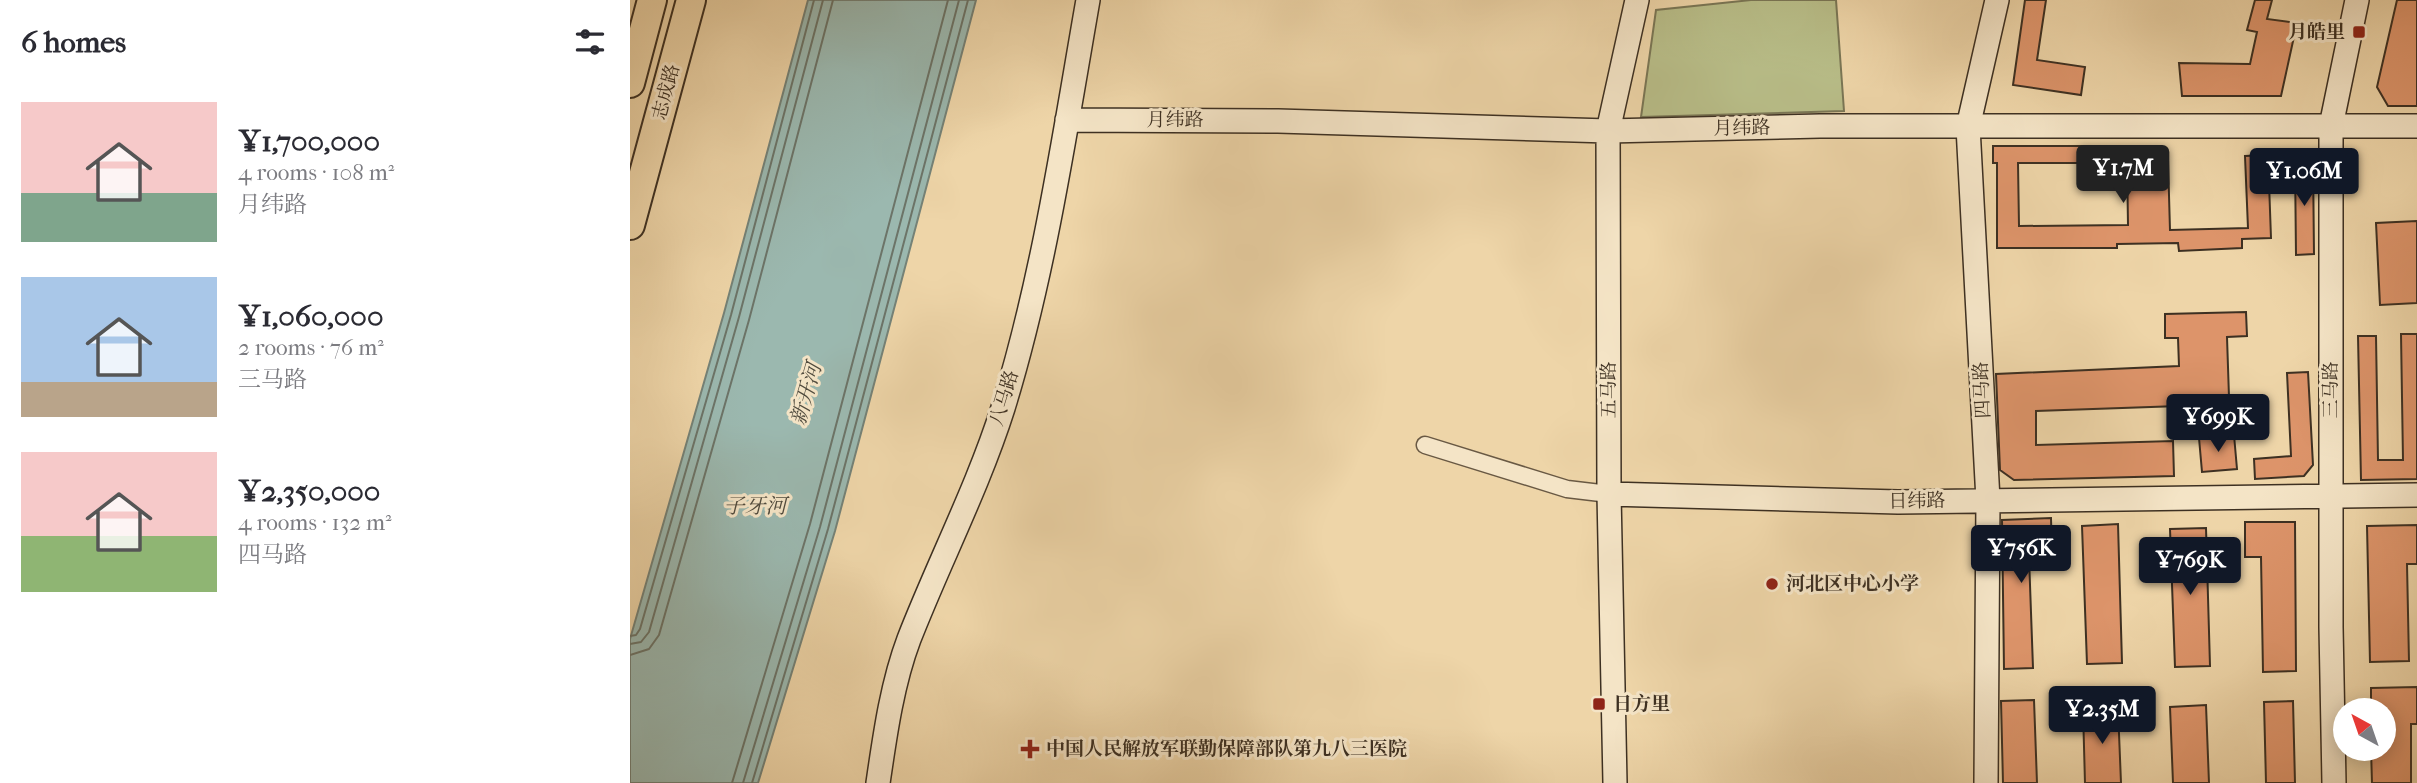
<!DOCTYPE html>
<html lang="en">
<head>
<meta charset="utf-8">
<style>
  :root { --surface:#fff; --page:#f7f7f7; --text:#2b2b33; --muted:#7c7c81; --accent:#111827 }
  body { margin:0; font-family:"IM FELL French Canon","Noto Serif SC",serif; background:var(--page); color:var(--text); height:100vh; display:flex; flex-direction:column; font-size:26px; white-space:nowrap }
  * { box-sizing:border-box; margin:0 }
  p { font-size:23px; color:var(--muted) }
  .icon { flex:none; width:38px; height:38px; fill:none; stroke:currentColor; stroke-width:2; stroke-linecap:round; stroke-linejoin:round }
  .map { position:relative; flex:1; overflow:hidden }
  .panel { display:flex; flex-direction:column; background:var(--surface); width:630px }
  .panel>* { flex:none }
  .needle { width:46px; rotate:320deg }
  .tools { position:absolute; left:1703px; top:698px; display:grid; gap:14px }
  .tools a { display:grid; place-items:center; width:63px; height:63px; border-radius:50%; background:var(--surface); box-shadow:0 4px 18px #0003; font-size:35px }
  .price { position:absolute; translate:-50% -60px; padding:0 16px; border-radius:7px; background:var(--accent); color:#fff; font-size:23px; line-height:46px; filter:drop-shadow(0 2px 4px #0008) }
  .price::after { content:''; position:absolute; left:50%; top:42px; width:21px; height:16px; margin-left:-10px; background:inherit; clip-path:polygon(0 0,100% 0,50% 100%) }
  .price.on { background:#222; color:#fff }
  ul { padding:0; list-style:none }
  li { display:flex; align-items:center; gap:21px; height:175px; padding:0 21px }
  li span { display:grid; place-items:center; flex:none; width:196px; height:140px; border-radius:0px; color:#555 }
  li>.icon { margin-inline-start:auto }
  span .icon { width:84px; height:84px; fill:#fffc; stroke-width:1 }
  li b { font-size:30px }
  h2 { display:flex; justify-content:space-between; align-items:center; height:84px; padding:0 21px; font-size:30px }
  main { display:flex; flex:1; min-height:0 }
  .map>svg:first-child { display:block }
  .green { fill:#b8bd88; stroke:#7a7655; stroke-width:2 }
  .water { fill:#9bb8af; stroke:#758277; stroke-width:2 }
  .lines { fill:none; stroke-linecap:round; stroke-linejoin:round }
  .shore { stroke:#6c7468; stroke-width:2 }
  .building { fill:#dd946a; stroke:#3d3022; stroke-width:2 }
  .street-casing { stroke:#695944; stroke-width:19 }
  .secondary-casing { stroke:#3d3022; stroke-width:26 }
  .highway-casing { stroke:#3d3022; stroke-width:32 }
  .street { stroke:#f4e4c6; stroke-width:16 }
  .secondary { stroke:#f4e4c6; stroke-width:23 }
  .highway { stroke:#eed5a8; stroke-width:28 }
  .poi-dot { fill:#8f2418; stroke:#f4e4c6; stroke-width:2.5 }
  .labels { text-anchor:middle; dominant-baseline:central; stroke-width:6; stroke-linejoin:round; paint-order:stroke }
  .poi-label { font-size:19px; font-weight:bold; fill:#3d3022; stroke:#f4e4c6; text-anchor:start }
  .street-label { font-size:19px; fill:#3d3022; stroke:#f4e4c6 }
  .water-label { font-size:21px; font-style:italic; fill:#504b3e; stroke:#f4e4c6 }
</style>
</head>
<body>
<main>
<section class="panel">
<h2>6 homes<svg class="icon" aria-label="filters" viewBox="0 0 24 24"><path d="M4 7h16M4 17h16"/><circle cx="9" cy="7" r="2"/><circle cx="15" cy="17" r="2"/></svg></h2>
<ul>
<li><span style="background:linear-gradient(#f6c9c9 65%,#7fa58c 0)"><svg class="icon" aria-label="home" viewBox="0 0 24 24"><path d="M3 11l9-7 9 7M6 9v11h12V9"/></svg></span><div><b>¥1,700,000</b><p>4 rooms · 108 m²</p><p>月纬路</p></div></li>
<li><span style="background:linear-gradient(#a9c7e8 75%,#b9a48a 0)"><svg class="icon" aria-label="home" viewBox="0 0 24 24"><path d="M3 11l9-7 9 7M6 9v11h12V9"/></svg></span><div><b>¥1,060,000</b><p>2 rooms · 76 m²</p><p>三马路</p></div></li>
<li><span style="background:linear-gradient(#f6c9c9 60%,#8fb573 0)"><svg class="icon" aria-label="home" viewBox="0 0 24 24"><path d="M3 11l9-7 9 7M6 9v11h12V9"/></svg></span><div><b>¥2,350,000</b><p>4 rooms · 132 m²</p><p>四马路</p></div></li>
</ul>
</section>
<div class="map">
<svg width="1787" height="783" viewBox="0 0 1787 783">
  <rect width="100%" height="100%" fill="#eed5a8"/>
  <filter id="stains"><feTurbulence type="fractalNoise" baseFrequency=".00286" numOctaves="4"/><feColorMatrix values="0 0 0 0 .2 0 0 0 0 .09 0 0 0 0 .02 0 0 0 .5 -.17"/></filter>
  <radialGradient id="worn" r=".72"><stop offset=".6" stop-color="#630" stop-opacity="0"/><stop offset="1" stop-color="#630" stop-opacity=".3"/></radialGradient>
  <path class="green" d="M1121 0H1206L1214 111 1011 117 1026 10Z"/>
  <path class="water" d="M178 0H346L205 531 128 783H0V639L94 313Z"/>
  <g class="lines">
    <path class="shore" d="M0 636 6 635 10 629 101 315 184 0
      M0 644 11 642 19 632 109 317 193 0
      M0 655 19 649 29 635 119 320 203 0
      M102 783 180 524 318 0
      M113 783 190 527 329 0
      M122 783 198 529 338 0"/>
  </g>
  <path class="building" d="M1395 0H1416L1407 60 1455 67 1451 95 1383 85Z
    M1625 0H1642L1637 19 1667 23 1651 96H1552L1549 63 1620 64 1627 32 1617 30Z
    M1767 0H1787V106H1758L1747 87Z
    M1363 146H1483V163H1388L1389 226 1498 225 1497 160H1538L1540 230 1618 228 1615 156 1638 155 1641 238 1612 239V248L1549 251 1548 243 1487 244V248H1367V163H1363Z
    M1665 161H1683L1684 254 1666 255Z
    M1787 221V303L1750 305 1746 223Z
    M1616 312 1617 336 1597 337 1599 397 1549 399V406L1406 411V445L1543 441 1544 476 1384 480 1370 470 1366 374 1549 366 1548 338H1535V314Z
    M1771 334H1787V479L1731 480 1728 336H1746L1748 460H1773Z
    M1678 372 1683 465 1674 476 1625 479 1624 459 1661 456 1657 373Z
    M1604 435 1607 469 1572 472 1569 438Z
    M1421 518 1422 557H1399L1403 668 1374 669 1372 520Z
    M1615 522H1665L1666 671 1633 672 1631 557H1615Z
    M1488 524 1492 663 1457 664 1452 526Z
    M1787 525V564H1777L1779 661 1740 662 1737 526Z
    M1576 528 1580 666 1545 667 1540 529Z
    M1787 687V724H1781V783H1742L1741 749H1754V710H1741V688Z
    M1404 700 1407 783H1373L1371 701Z
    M1663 701 1665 783H1636L1634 702Z
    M1576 705 1579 783H1543L1540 707Z
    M1488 709 1491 783H1455L1453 710Z"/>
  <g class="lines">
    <defs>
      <path id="street" d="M795 445 937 489 979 494"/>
      <path id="secondary" d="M437 120 648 121 978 131 1190 126H1787
        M979 494 1268 502 1787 495
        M248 783C255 735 262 684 279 639 309 562 348 487 373 408 414 275 434 137 458 0
        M985 783 979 494 978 131 1007 0
        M1356 783 1358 500 1338 127 1367 0
        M1704 783 1701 627V126L1727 0"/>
      <path id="highway" d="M0 83 22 0
        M0 225 61 0"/>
    </defs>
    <use href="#street" class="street-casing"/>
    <use href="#secondary" class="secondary-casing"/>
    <use href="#highway" class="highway-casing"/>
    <use href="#street" class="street"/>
    <use href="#secondary" class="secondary"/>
    <use href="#highway" class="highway"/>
  </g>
  <g class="poi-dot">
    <rect x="1722" y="25" width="14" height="14" rx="3.5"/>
    <circle cx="1142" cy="584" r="7"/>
    <rect x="962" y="697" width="14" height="14" rx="3.5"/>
    <path d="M396.5 738.5h7v7h7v7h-7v7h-7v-7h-7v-7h7z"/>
  </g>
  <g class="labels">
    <g class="poi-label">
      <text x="1715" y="32" text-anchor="end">月皓里</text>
      <text x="1156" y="584">河北区中心小学</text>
      <text x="983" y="704">日方里</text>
      <text x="416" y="749">中国人民解放军联勤保障部队第九八三医院</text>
    </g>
    <g class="street-label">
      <text transform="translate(36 92) rotate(-75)">志成路</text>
      <text x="545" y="120">月纬路</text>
      <text transform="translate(1112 128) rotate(-1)">月纬路</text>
      <text transform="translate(979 390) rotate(-90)">五马路</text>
      <text transform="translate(1352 390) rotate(-93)">四马路</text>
      <text transform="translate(1701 390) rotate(-90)">三马路</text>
      <text transform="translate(374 398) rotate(-73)">八马路</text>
      <text transform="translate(1287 501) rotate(-1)">日纬路</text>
    </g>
    <g class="water-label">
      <text transform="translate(176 394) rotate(-74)">新开河</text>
      <text x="125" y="506">子牙河</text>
    </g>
  </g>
  <rect width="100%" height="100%" filter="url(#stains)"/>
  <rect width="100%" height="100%" fill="url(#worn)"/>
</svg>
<div class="tools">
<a><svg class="needle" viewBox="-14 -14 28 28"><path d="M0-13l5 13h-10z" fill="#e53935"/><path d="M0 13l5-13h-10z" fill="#7c7c81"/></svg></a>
</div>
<b class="price on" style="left:1493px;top:205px">¥1.7M</b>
<b class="price" style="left:1674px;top:208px">¥1.06M</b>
<b class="price" style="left:1588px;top:454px">¥699K</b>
<b class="price" style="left:1391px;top:585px">¥756K</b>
<b class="price" style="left:1560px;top:597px">¥769K</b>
<b class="price" style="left:1472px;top:746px">¥2.35M</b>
</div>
</main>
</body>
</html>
